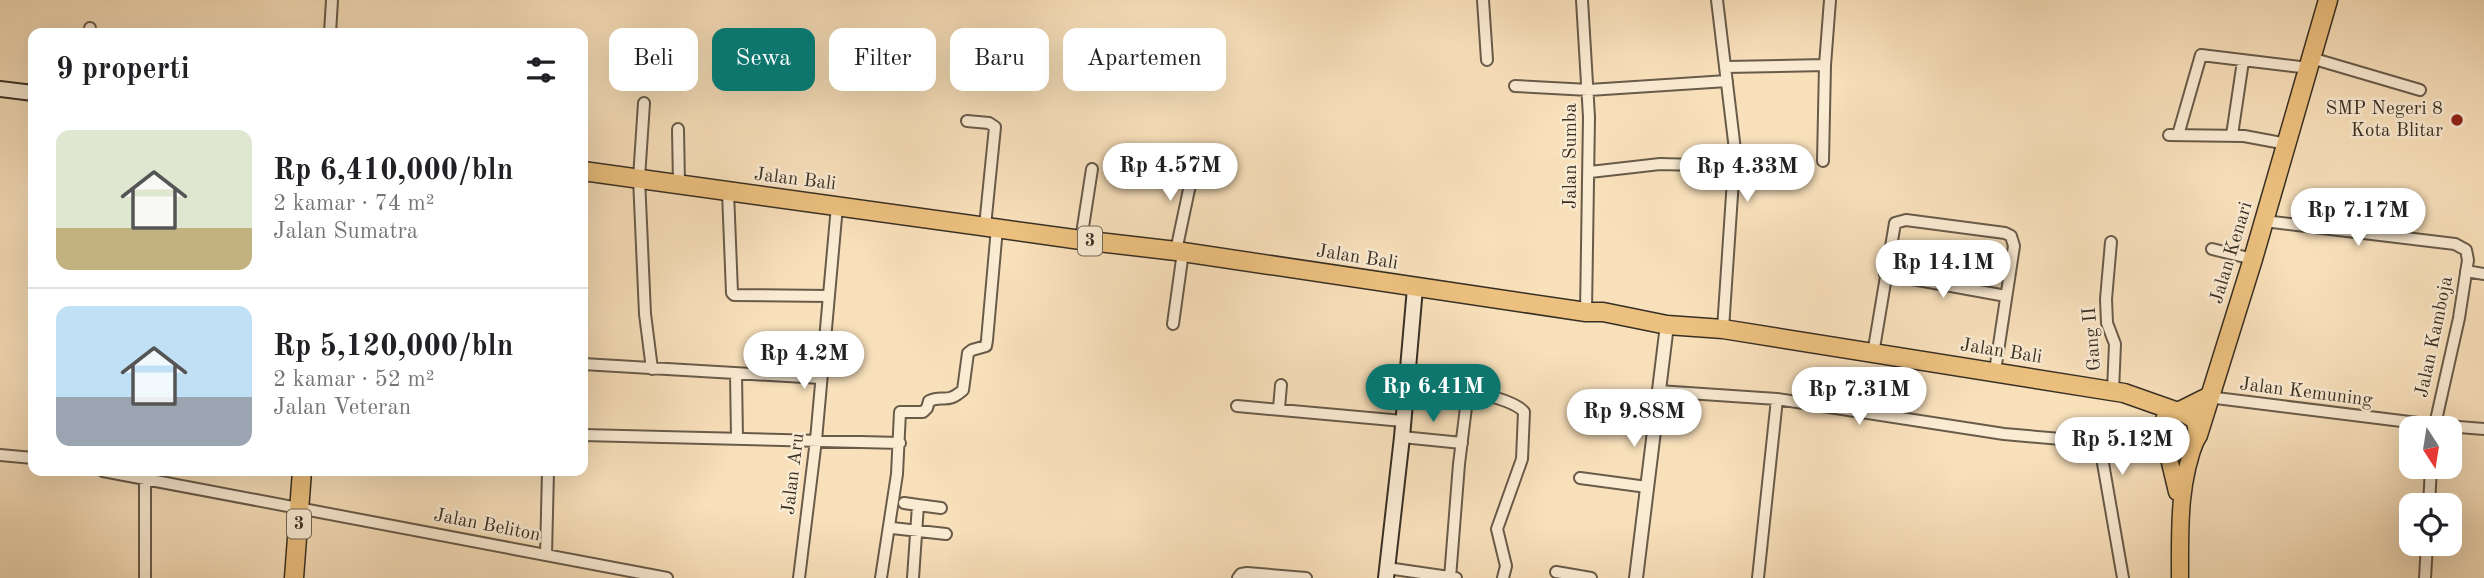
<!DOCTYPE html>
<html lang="id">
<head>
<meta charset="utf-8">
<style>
  :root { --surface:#fff; --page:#f6f6f6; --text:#202124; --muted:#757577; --line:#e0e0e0; --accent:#0f766e }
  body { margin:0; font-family:"Old Standard TT",serif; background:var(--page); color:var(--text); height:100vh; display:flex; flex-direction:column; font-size:26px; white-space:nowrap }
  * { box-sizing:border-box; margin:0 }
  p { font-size:23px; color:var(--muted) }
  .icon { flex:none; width:38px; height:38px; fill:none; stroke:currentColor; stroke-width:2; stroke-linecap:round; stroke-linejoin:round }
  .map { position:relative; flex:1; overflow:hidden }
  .sheet { position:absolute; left:28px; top:28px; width:560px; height:448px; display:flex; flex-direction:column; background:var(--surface); border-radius:14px; box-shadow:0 7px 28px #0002 }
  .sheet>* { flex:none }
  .top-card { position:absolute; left:609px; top:28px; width:665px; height:63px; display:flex; gap:14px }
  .needle { width:46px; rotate:168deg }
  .fabs { position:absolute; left:2399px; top:416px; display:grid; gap:14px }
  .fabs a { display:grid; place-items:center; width:63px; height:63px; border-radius:14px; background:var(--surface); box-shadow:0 7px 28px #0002; font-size:35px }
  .price { position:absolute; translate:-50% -60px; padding:0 16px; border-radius:24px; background:#fff; color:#222; font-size:23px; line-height:46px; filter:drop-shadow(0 2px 4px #0008) }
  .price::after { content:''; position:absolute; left:50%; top:42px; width:21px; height:16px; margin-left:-10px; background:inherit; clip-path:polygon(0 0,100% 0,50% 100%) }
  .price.selected { background:var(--accent); color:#fff }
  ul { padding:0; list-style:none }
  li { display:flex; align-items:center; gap:21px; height:175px; padding:0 28px }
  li+li { border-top:2px solid var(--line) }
  li span { display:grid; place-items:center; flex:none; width:196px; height:140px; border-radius:14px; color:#555 }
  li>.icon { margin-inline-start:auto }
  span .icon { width:84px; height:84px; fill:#fffc; stroke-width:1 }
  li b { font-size:30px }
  h2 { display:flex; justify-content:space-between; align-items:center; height:84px; padding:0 28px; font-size:30px }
  .pill { padding:0 24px; border-radius:14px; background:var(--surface); box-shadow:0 7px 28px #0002; font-size:24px; line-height:63px }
  .pill.selected { background:var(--accent); color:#fff }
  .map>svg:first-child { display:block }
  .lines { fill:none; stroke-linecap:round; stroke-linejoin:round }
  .minor-casing { stroke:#685b4a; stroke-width:14 }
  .tertiary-casing { stroke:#685b4a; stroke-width:16 }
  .secondary-casing { stroke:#382f24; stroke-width:18 }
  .primary-casing { stroke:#382f24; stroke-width:19 }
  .trunk-casing { stroke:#382f24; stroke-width:21 }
  .minor { stroke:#faebd3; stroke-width:10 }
  .tertiary { stroke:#faebd3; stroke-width:12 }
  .secondary { stroke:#faebd3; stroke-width:14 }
  .primary { stroke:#ecc07e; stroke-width:16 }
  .trunk { stroke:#ecc07e; stroke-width:18 }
  .poi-dot { fill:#8f2418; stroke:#faebd3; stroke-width:2.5 }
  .labels { text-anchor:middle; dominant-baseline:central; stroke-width:5; stroke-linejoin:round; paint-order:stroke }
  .shield { fill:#faebd3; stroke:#726758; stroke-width:2 }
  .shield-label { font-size:18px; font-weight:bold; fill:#382f24 }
  .poi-label { font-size:19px; fill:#382f24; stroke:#faebd3; text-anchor:end }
  .street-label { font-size:19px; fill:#382f24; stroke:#faebd3 }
</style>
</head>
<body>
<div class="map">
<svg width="2484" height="578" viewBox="0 0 2484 578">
  <rect width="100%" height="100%" fill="#f8e0bb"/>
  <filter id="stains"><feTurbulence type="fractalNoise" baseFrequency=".00286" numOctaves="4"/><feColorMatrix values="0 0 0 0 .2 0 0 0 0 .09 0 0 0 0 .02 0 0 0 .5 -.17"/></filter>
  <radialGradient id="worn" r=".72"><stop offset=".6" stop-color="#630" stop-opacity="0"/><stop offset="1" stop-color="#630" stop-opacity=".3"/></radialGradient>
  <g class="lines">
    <defs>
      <path id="minor" d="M1483 0 1487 60
        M1582 0 1589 117 1586 312
        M1717 0 1735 150 1723 329
        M90 33V28
        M330 33 332 0
        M2311 58 2420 90
        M1726 67 1825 65
        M1515 86 1589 90 1727 81
        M644 103 639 178 645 314 652 369
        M967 121 989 123 995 127 985 226
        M678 129 679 184
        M2169 135 2244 136 2287 144
        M2178 135 2201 55 2309 68
        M2232 135 2243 61
        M1823 161 1825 65 1830 0
        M1590 172 1660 164 1734 166
        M728 192 732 293 734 295 829 296
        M2264 221 2455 244 2466 250 2468 260 2459 318 2434 429
        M1081 240 1092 169
        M2111 242 2106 299 2107 323 2115 344 2113 391
        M2212 249 2253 259
        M1176 251 1195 161
        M2466 271 2484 274
        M1885 274 2006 296
        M1173 324 1183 252
        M1873 354 1895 223 1906 220 2005 233 2011 236 2014 246 1995 371
        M583 364 821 378
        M736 374 737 439
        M1406 380C1429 383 1511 395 1524 412L1522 459 1497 529 1506 566 1503 578
        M1658 391 1777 399 2004 434 2061 439 2095 438 2100 446 2123 578
        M2208 397 2434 425 2484 429
        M1237 406 1403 421
        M1279 408 1281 385
        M583 435 900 443
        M1402 437 1462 443
        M0 455 33 458
        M103 471 667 578
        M1580 478 1647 487
        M904 503 918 505
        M2429 506 2431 467
        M892 528 946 534
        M546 555 548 471
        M1387 568 1456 578
        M1556 572 1591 578
        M145 578V479
        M799 578 816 440 837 206
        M881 578 897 474 900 412H923L927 408 929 401C944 394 946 405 963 390L968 353 972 350 986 346 987 340 997 228
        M913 578 918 505 941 508
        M1238 578 1241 574 1247 573 1306 578
        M1450 578 1459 464 1468 391
        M1758 578 1777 399
        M2425 578 2427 544"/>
      <path id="tertiary" d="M1636 578 1667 325"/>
      <path id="secondary" d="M0 89 33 93
        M1386 578 1402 437 1415 288"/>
      <path id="primary" d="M2163 433 2177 492
        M2180 578C2180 529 2178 483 2197 437"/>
      <path id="trunk" d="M583 171 1081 240 1176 251 1586 312H1603L1667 325 1723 329 2124 393 2178 412 2208 397
        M2198 435 2196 420 2183 412C2139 414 2178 473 2198 435L2253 259 2328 0
        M294 578 302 471"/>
    </defs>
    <use href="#minor" class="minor-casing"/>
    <use href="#tertiary" class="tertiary-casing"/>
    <use href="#secondary" class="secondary-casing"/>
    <use href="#primary" class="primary-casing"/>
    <use href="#trunk" class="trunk-casing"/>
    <use href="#minor" class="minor"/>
    <use href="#tertiary" class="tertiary"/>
    <use href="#secondary" class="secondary"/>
    <use href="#primary" class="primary"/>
    <use href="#trunk" class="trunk"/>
  </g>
  <circle class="poi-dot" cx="2457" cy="120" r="7"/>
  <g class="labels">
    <g class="shield">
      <rect x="1078" y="226.5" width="24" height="29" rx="5"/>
      <rect x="287" y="509.5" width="24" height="29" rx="5"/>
    </g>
    <g class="shield-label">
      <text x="1090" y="241">3</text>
      <text x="299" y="524">3</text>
    </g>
    <g class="poi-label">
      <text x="2443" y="109">SMP Negeri 8<tspan x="2443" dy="22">Kota Blitar</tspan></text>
    </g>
    <g class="street-label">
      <text transform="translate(1571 156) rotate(-90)">Jalan Sumba</text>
      <text transform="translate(795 180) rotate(7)">Jalan Bali</text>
      <text transform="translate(2232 253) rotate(-73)">Jalan Kenari</text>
      <text transform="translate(1357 258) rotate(9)">Jalan Bali</text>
      <text transform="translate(2435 337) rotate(-78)">Jalan Kamboja</text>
      <text transform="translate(2093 339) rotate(-95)">Gang II</text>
      <text transform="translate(2001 352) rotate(9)">Jalan Bali</text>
      <text transform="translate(2306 393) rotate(7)">Jalan Kemuning</text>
      <text transform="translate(794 474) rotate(-83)">Jalan Aru</text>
      <text transform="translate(487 526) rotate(11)">Jalan Beliton</text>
    </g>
  </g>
  <rect width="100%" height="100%" filter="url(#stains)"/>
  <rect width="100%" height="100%" fill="url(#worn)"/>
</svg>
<div class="fabs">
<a><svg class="needle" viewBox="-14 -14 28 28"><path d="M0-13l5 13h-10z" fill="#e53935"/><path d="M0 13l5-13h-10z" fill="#757577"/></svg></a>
<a><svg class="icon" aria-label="locate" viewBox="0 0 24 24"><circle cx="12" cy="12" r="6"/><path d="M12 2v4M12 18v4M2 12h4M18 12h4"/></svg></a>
</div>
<b class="price" style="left:1170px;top:203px">Rp 4.57M</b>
<b class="price" style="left:1747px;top:204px">Rp 4.33M</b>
<b class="price" style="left:2358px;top:248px">Rp 7.17M</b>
<b class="price" style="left:1943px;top:300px">Rp 14.1M</b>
<b class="price" style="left:804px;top:391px">Rp 4.2M</b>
<b class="price selected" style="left:1433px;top:424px">Rp 6.41M</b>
<b class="price" style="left:1859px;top:427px">Rp 7.31M</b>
<b class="price" style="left:1634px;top:449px">Rp 9.88M</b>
<b class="price" style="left:2122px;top:477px">Rp 5.12M</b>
<div class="top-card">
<a class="pill">Beli</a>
<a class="pill selected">Sewa</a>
<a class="pill">Filter</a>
<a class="pill">Baru</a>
<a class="pill">Apartemen</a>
</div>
<section class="sheet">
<h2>9 properti<svg class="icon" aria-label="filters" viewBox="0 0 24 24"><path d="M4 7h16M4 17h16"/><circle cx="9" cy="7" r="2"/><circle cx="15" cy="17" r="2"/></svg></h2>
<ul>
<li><span style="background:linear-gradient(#dfe7d0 70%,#c2b280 0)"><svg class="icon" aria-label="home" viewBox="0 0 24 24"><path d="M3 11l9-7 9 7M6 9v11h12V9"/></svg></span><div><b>Rp 6,410,000/bln</b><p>2 kamar · 74 m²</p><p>Jalan Sumatra</p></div></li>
<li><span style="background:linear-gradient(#bfe0f5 65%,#9aa5b1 0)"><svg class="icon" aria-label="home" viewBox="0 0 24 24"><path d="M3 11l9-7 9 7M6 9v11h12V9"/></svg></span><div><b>Rp 5,120,000/bln</b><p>2 kamar · 52 m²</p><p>Jalan Veteran</p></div></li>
</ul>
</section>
</div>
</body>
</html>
